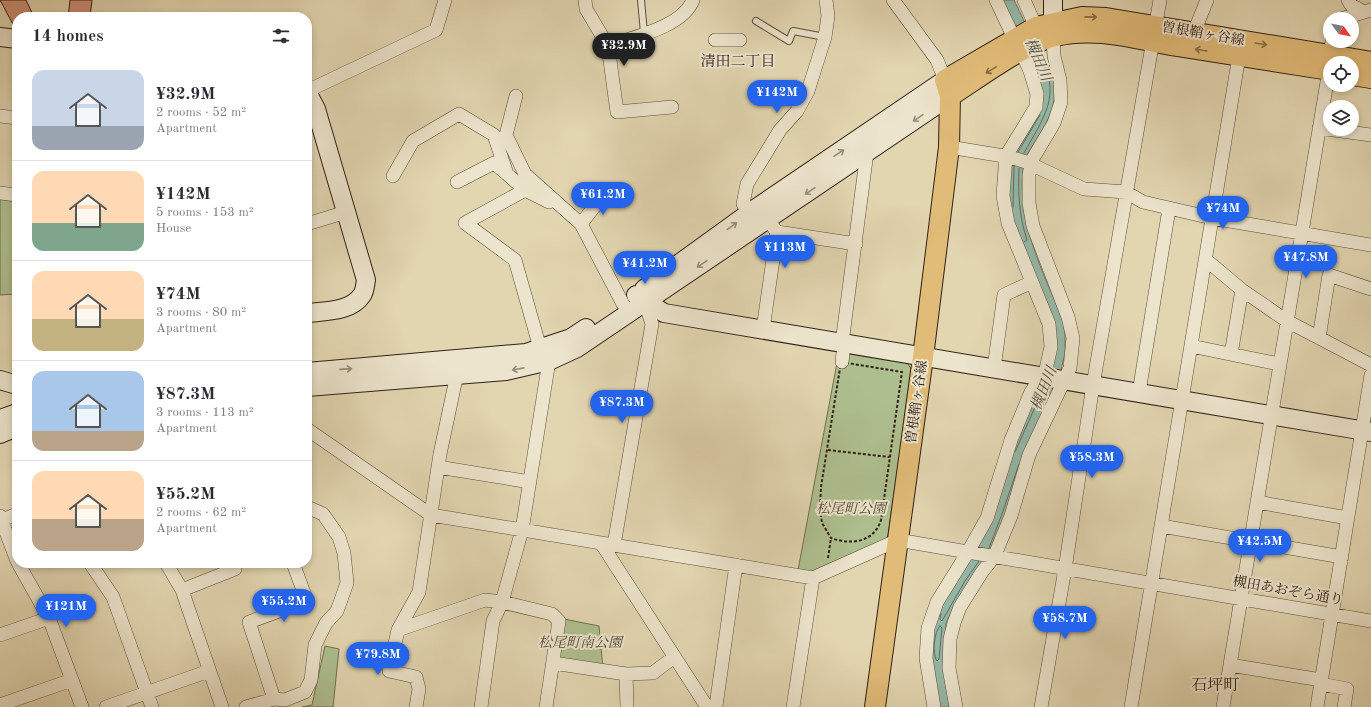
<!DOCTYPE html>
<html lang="en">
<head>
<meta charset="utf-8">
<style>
  :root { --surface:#fff; --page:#f7f7f7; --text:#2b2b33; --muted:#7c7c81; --line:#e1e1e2; --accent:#2563eb }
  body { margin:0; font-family:"Old Standard TT","Noto Serif JP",serif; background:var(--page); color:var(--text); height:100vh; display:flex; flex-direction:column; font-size:15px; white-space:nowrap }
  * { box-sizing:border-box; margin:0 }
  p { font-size:13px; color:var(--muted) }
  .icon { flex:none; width:22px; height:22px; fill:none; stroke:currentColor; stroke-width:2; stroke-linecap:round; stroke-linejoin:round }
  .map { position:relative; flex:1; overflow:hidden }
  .details { position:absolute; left:12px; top:12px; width:300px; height:556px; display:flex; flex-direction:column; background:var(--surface); border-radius:16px; box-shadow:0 2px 6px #0003 }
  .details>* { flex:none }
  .needle { width:26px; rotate:123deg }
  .fabs { position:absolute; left:1323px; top:12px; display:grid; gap:8px }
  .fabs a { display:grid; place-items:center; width:36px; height:36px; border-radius:50%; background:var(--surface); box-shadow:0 2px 6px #0003; font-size:20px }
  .price { position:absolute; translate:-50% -34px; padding:0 9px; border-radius:14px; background:var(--accent); color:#fff; font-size:13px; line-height:26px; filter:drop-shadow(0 1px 2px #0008) }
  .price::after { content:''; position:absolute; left:50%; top:24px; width:12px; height:9px; margin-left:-6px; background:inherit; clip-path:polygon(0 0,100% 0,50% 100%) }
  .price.active { background:#222; color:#fff }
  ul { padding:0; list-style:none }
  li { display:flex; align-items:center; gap:12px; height:100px; padding:0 20px }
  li+li { border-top:1px solid var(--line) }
  li span { display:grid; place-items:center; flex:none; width:112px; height:80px; border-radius:12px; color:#555 }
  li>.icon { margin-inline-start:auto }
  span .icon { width:48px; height:48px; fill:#fffc; stroke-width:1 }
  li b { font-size:17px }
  h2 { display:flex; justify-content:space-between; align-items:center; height:48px; padding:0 20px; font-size:17px }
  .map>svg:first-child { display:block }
  .green { fill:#aebf8f; stroke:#6f7052 }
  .water { fill:#95b9a8; stroke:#6d7c6d }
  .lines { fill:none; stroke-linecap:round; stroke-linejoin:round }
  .shore { stroke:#626c5e; stroke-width:1 }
  .building { fill:#d09078; stroke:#302015 }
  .lane-casing { stroke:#5c4e3c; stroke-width:8 }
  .street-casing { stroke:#5c4e3c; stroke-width:14 }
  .secondary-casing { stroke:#302015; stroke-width:20 }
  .primary-casing { stroke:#302015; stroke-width:22 }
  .path { stroke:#302015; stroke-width:2; stroke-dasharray:3 2; stroke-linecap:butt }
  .lane { stroke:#ece4cc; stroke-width:6 }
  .street { stroke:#ece4cc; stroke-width:13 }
  .secondary { stroke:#ece4cc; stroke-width:18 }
  .primary { stroke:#e1bb78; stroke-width:20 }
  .oneway { stroke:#886e46 }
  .oneway2 { stroke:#978c7a }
  .labels { text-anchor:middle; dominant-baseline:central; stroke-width:4; stroke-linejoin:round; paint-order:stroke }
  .street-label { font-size:14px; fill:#302015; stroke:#ece4cc }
  .park-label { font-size:14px; font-style:italic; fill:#504834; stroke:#ece4cc }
  .water-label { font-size:15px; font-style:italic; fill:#4e4e41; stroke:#ece4cc }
  .neighbourhood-label { font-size:15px; fill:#302015; stroke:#ece4cc }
  .quarter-label { font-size:16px; fill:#302015; stroke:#ece4cc }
</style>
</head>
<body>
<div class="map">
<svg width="1371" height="707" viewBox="0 0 1371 707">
  <rect width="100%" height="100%" fill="#e2d6b1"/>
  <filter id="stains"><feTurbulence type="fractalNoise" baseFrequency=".005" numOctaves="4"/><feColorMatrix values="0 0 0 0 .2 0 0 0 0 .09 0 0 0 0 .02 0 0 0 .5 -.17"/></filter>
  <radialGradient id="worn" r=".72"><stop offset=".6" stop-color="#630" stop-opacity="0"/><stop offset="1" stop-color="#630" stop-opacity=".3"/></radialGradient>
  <path class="green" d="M0 199 17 202V294L0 295Z
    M839 352 907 362 912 371 888 535 886 539 810 572 798 570Z
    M564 619 599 626 603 669 557 661Z
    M325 646 339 649 333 707H302L312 705Z"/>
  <path class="water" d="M1001 0H1014C1020 12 1025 24 1032 36 1049 66 1065 87 1046 123 1039 138 1025 152 1023 169 1017 223 1043 272 1063 320L1065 336V353L1061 370 994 548 954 606 946 623 943 661 950 707H938L930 653 937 612 1001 481 1054 351 1009 208 1008 179 1015 148 1040 103Z"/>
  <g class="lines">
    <path class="shore" d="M1018 152 1040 115
      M1024 153C1043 118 1064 94 1038 54
      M1019 168C1018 193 1019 216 1027 240L1024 242
      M1013 207 1014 166
      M1015 452 1044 387
      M989 548 1002 514 1019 464
      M941 614 940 619 942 621 965 581 979 561
      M940 626 942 628 939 659 937 661C932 655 934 631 940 626Z"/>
  </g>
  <path class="building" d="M0 0H26L34 17H17V28H15Z
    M70 0H92L90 17H68Z"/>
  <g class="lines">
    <defs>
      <path id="lane" d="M641 0 644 33
        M756 21 789 41 793 31 825 37"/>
      <path id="street" d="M585 0 586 9 608 46 617 112 672 107
        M893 0 937 60 945 80
        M996 0 1014 38
        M1024 0 1036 27
        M1348 0 1351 5 1364 12
        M1341 19 1371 10
        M1194 32 1207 0
        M715 40H740
        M608 46C633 37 683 27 693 0
        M1330 56 1332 41
        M307 91 436 30 445 0
        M516 96 506 135 525 174 581 224 623 304
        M0 116 17 118
        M1319 128 1371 135
        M949 147 1010 157 1026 162 1084 189 1126 192 1143 202 1212 218 1371 245
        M393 176 413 141 459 114 494 135 507 174 525 190 549 202
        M457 182 494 163 507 174
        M525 190 465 223 515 260 540 348
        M0 193 17 195
        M749 213 743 204 747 184 780 130 797 111 808 91 825 37 828 16 826 0
        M307 224 346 212
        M581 224 594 207 610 194
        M777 232 856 244
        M1205 259 1242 290 1287 321 1371 365
        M763 329 777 232 767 219
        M1319 338 1329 275 1371 289
        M842 343 867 152
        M1191 346 1279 364
        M1231 354 1242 290
        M842 362 843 353
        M994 368 1004 295 1032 282
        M1139 392 1169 209
        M307 429 431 515 813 578 898 540 1371 621
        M438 467 530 482
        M1257 502 1348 518
        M0 516 17 561
        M2 520 17 514
        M1161 526 1342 557
        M601 543 707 707
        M614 545 652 324 645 303
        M18 563 49 618 82 707
        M90 563 113 597 152 707
        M166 563 182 590 222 707
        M182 590 235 569 233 563
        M398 630 485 600 502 602 552 614 559 621 546 707
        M0 635 49 618
        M553 663 626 674 653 673 674 657
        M1230 665 1321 680
        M626 674 627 707
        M1321 684 1347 689 1344 707
        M274 699 249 622 307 601 293 563
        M0 705 72 680
        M716 706 736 565
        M106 707 209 671
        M246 707 274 699 285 700 305 692 311 680 315 645 326 623 337 611 347 583 344 553 339 537 323 514 307 507
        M416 707 419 689 416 677 389 671 398 630 419 592 440 454 457 374
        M481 707 493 621 502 602 522 530 549 361 548 353
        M793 707 813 578
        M934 707 926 658 928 628 937 602 968 552 987 518 1011 440 1031 392 1046 369 1051 347 1049 324 1008 223 1003 196 1006 156 1036 107 1037 94 1030 71 1021 51
        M956 707 949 668 950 639 954 623 960 607 982 572 994 557 1011 516 1029 455 1070 368 1073 338 1068 317 1033 226 1029 203V175L1032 160 1054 123 1061 102 1060 80 1054 56 1053 37
        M1041 707 1065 569 1093 385 1160 0
        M1131 707 1239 56
        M1223 707 1329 70
        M1317 707 1371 375"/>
      <path id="secondary" d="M1053 0V37
        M0 37 17 39
        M307 92 316 109 366 280C365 285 365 291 362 295 351 312 325 311 307 313
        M644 289 749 213 945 80
        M636 295 664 313 1371 432
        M307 372 526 353 571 338 586 328
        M0 380 17 385
        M307 387 506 371 549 361 577 348 950 96
        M0 419 17 413
        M0 434 17 427"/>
      <path id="primary" d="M1352 75 1371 78
        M950 96C977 79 1025 43 1055 36 1098 26 1135 39 1177 46 1228 54 1279 62 1330 70
        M875 707 923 357 949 147 950 96 945 80 1036 27 1082 17 1106 18 1371 62"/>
    </defs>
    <use href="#lane" class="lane-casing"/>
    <use href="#street" class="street-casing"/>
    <use href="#secondary" class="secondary-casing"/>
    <use href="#primary" class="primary-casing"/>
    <path class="path" d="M841 362 902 372 881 520C874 543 850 545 831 538L822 523 820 509 821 487Z
      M828 450 889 457
      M828 558 831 538"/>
    <use href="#lane" class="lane"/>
    <use href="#street" class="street"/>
    <use href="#secondary" class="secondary"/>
    <use href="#primary" class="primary"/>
  </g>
  <defs><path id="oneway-shaft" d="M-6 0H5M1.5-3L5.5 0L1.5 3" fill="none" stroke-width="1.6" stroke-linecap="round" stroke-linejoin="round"/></defs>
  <g class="oneway">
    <use href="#oneway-shaft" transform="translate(1091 17) rotate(1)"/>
    <use href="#oneway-shaft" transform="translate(1261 44) rotate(9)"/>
    <use href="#oneway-shaft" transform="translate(1201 50) rotate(-171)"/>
    <use href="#oneway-shaft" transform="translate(991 70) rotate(148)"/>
  </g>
  <g class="oneway2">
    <use href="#oneway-shaft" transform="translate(918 118) rotate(146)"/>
    <use href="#oneway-shaft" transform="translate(839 153) rotate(-34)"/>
    <use href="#oneway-shaft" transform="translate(810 191) rotate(146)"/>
    <use href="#oneway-shaft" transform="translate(732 226) rotate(-36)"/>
    <use href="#oneway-shaft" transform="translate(702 264) rotate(146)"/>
    <use href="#oneway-shaft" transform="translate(346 369) rotate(-4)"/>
    <use href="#oneway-shaft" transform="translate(518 369) rotate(169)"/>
  </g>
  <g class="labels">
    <g class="street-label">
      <text transform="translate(1203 34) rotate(10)">曽根鞘ヶ谷線</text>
      <text transform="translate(917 402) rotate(-82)">曽根鞘ヶ谷線</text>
      <text transform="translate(1288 591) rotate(10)">槻田あおぞら通り</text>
    </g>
    <g class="park-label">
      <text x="851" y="509">松尾町公園</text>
      <text x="580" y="643">松尾町南公園</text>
    </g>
    <g class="water-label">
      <text transform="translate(1037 60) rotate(67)">槻田川</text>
      <text transform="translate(1045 389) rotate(-68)">槻田川</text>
    </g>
    <g class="neighbourhood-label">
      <text x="738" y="62">清田二丁目</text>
    </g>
    <g class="quarter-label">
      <text x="1215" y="686">石坪町</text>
    </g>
  </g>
  <rect width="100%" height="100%" filter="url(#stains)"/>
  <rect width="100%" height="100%" fill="url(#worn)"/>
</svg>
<div class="fabs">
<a><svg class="needle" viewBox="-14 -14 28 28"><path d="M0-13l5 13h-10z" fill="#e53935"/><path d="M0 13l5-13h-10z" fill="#7c7c81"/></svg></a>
<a><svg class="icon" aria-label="locate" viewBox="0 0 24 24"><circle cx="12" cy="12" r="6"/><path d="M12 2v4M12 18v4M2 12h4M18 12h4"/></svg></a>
<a><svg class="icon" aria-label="layers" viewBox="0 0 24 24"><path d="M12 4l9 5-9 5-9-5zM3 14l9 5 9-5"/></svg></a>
</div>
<b class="price active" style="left:624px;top:67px">¥32.9M</b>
<b class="price" style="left:777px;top:114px">¥142M</b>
<b class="price" style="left:603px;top:216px">¥61.2M</b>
<b class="price" style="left:1223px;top:230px">¥74M</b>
<b class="price" style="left:785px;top:269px">¥113M</b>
<b class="price" style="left:1306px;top:279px">¥47.8M</b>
<b class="price" style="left:645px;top:285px">¥41.2M</b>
<b class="price" style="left:622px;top:424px">¥87.3M</b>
<b class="price" style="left:1092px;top:479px">¥58.3M</b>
<b class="price" style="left:1260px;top:563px">¥42.5M</b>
<b class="price" style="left:284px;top:623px">¥55.2M</b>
<b class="price" style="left:66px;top:628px">¥121M</b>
<b class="price" style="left:1065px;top:640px">¥58.7M</b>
<b class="price" style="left:378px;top:676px">¥79.8M</b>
<section class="details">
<h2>14 homes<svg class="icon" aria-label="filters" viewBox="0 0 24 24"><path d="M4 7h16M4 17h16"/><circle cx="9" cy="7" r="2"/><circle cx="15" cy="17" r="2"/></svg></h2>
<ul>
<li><span style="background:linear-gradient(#c9d6e8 70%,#9aa5b1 0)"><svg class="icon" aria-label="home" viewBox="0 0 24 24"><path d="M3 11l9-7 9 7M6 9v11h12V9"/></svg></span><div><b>¥32.9M</b><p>2 rooms · 52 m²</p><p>Apartment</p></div></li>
<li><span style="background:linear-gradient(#ffd9b3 65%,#7fa58c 0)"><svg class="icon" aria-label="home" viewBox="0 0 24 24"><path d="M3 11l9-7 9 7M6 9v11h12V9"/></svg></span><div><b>¥142M</b><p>5 rooms · 153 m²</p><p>House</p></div></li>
<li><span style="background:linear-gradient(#ffd9b3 60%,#c2b280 0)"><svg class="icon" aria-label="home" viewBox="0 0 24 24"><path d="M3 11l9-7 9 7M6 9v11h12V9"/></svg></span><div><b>¥74M</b><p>3 rooms · 80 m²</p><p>Apartment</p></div></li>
<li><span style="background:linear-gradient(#a9c7e8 75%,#b9a48a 0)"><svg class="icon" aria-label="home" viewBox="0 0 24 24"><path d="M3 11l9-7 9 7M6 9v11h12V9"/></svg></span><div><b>¥87.3M</b><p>3 rooms · 113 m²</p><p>Apartment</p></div></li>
<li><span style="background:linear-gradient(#ffd9b3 60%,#b9a48a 0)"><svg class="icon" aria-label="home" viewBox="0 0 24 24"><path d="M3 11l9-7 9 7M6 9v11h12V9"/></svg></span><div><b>¥55.2M</b><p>2 rooms · 62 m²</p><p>Apartment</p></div></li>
</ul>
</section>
</div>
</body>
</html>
